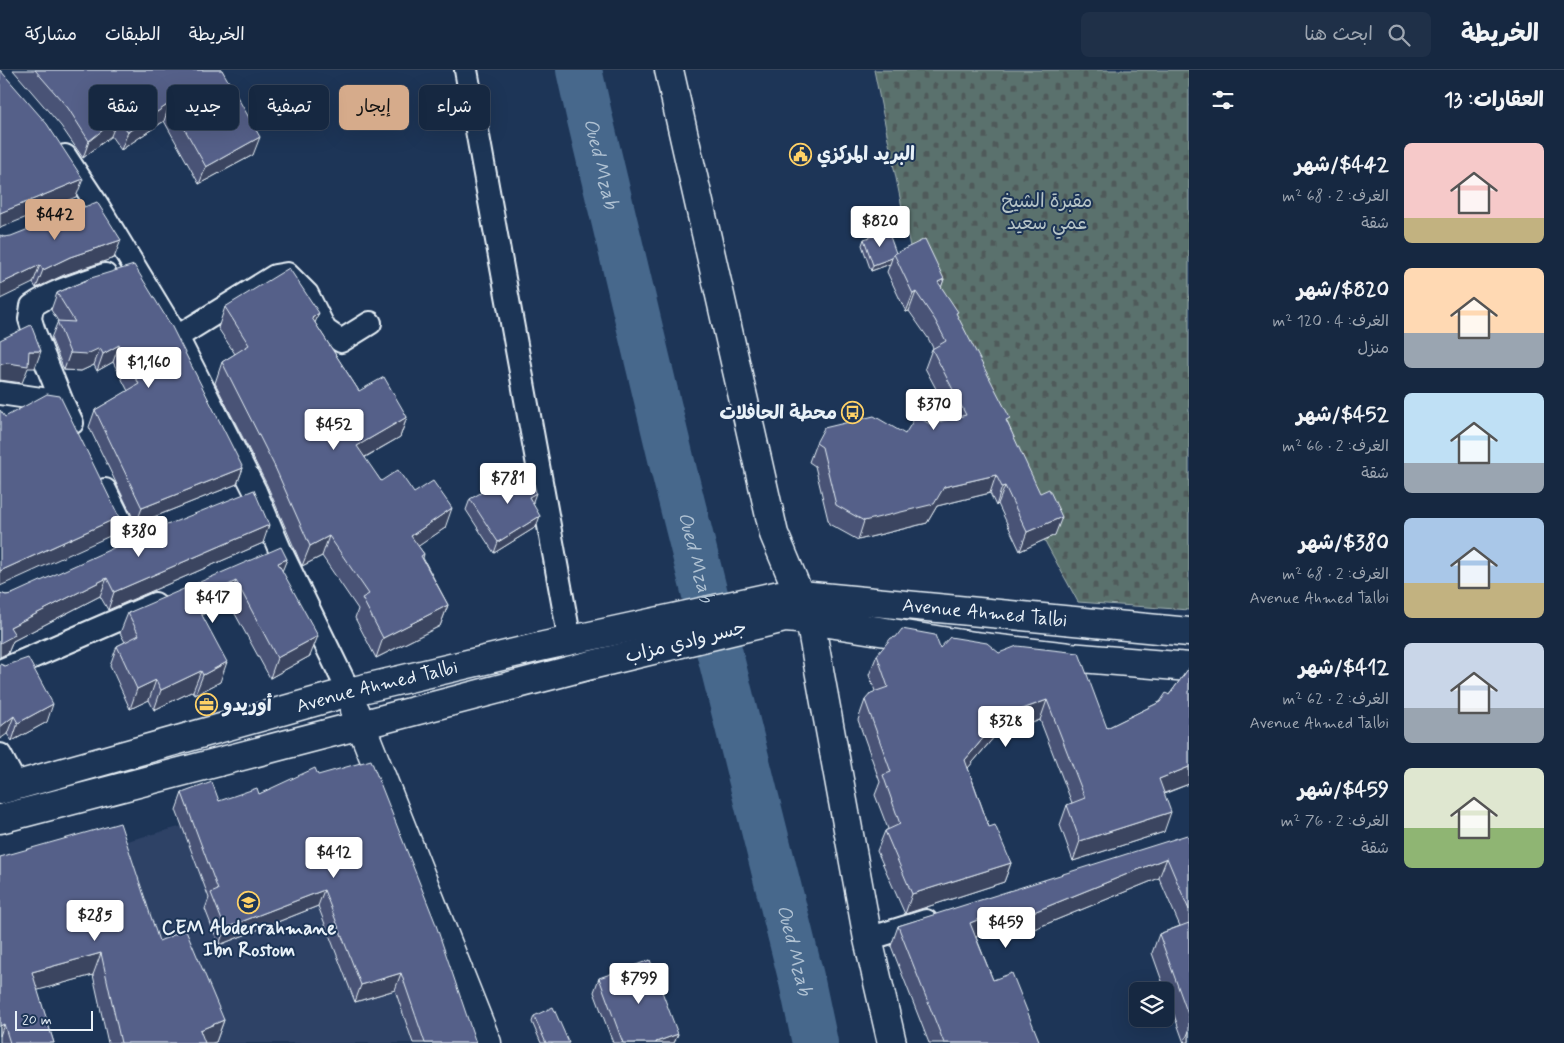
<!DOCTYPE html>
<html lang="ar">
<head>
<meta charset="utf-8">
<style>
  :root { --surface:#162841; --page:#1f3048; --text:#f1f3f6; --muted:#9ea6b1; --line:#35445a; --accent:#d6ab8b }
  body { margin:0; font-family:Mynerve,"Playpen Sans Arabic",sans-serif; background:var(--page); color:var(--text); direction:rtl; height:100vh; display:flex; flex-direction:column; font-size:19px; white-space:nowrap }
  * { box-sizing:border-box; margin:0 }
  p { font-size:16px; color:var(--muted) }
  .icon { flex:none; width:28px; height:28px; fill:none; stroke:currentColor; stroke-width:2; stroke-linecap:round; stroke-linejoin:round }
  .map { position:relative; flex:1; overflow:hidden; direction:ltr }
  .drawer { display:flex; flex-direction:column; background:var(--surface); width:375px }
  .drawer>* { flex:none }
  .banner { position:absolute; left:15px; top:15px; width:475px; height:45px; direction:rtl; display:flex; gap:10px }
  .controls { position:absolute; left:1129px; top:912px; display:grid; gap:10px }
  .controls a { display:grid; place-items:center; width:45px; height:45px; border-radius:8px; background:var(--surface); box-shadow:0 5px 20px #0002,0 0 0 1px var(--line); font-size:25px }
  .scale { position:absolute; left:15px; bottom:12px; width:78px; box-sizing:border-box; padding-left:5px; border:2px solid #e8f1f8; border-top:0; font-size:14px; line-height:18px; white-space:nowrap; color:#e8f1f8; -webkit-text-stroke:4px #1d3557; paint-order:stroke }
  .price { position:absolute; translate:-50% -42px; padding:0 11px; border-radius:5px; background:#fff; color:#222; font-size:16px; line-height:32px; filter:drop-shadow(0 1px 2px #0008) }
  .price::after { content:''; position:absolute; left:50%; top:30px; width:15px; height:11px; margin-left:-8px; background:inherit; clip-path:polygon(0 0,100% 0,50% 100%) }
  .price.selected { background:var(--accent); color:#111 }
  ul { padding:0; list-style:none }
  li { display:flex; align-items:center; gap:15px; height:125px; padding:0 20px }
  li span { display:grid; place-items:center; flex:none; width:140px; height:100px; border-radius:8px; color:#555 }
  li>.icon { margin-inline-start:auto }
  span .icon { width:60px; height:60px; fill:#fffc; stroke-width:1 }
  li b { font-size:21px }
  h2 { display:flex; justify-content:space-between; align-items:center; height:60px; padding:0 20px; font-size:21px }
  .tag { padding:0 18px; border-radius:8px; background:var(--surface); box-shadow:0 5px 20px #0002,0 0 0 1px var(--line); font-size:18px; line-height:45px }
  .tag.selected { background:var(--accent); color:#111 }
  header { display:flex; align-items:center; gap:30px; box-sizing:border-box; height:70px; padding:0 25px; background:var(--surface); border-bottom:1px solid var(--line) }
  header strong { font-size:24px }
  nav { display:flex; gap:28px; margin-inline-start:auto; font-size:18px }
  .search { width:350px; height:45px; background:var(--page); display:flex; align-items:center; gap:12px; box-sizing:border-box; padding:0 18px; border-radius:8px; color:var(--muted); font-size:19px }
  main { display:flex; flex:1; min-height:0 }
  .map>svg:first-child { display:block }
  .built { fill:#2e4266 }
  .cemetery { fill:url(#cemetery-stones); stroke:#a1b1b2 }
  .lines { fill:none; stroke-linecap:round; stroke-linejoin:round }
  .river { stroke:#46688c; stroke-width:46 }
  .street-casing { stroke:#e8f1f8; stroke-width:26 }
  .secondary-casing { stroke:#e8f1f8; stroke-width:31 }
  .street { stroke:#1d3557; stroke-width:22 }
  .secondary { stroke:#1d3557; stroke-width:28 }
  .wall { fill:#485376; stroke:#e8f1f8 }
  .shaded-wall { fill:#3b4460; stroke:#e8f1f8 }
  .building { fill:#546189; stroke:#e8f1f8 }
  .labels { text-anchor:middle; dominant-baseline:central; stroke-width:4; stroke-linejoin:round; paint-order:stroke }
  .poi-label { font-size:19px; font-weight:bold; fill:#e8f1f8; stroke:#1d3557; text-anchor:start }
  .park-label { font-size:19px; fill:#b6c4c7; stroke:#1d3557 }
  .street-label { font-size:19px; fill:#e8f1f8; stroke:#1d3557 }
  .water-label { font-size:20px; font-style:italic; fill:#afc1d2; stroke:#1d3557 }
</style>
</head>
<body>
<header>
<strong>الخريطة</strong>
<div class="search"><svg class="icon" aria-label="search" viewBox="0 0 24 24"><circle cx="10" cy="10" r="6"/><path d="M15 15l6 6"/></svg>ابحث هنا</div>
<nav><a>الخريطة</a><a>الطبقات</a><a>مشاركة</a></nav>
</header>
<main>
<section class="drawer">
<h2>العقارات: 13<svg class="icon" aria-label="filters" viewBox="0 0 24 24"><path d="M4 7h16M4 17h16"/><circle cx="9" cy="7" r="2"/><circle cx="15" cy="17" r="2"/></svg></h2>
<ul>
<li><span style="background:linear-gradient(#f6c9c9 75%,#c2b280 0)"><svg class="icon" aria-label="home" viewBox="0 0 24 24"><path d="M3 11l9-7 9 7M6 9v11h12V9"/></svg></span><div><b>$442/شهر</b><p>الغرف: 2 · 68 m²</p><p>شقة</p></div></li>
<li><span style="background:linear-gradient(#ffd9b3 65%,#9aa5b1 0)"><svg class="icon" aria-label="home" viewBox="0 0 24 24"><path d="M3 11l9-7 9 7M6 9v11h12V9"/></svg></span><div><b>$820/شهر</b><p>الغرف: 4 · 120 m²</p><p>منزل</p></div></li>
<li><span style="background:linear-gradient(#bfe0f5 70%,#9aa5b1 0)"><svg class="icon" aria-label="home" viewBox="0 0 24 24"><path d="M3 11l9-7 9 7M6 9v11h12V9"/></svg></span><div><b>$452/شهر</b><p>الغرف: 2 · 66 m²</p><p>شقة</p></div></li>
<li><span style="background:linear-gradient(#a9c7e8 65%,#c2b280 0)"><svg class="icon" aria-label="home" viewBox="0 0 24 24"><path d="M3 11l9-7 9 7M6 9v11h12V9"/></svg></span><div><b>$380/شهر</b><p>الغرف: 2 · 68 m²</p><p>Avenue Ahmed Talbi</p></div></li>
<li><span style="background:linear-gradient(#c9d6e8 65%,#9aa5b1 0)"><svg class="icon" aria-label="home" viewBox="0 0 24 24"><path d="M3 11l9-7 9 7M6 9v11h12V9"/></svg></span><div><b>$412/شهر</b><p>الغرف: 2 · 62 m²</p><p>Avenue Ahmed Talbi</p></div></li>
<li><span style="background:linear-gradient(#dfe7d0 60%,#8fb573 0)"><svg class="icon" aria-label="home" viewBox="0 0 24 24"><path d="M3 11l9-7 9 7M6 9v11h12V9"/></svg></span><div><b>$459/شهر</b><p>الغرف: 2 · 76 m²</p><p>شقة</p></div></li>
</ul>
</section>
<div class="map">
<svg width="1189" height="973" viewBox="0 0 1189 973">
  <defs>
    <pattern id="cemetery-stones" width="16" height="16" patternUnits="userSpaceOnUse" patternTransform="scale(1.25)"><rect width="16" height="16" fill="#5a716d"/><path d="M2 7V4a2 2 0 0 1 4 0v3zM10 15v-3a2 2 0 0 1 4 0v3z" fill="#4f5a5a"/></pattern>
  </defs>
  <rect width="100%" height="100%" fill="#1d3557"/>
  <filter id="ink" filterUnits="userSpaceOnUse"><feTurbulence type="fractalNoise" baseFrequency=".02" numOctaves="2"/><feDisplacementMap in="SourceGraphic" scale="10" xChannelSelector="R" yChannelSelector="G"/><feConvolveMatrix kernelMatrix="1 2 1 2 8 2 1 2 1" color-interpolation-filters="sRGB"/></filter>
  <g filter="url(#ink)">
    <path class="built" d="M328 717 413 973H177L112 775Z"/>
    <path class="cemetery" d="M874 0H1189V540L1078 532 1047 475 917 211Z"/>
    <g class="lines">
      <path class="river" id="s1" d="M579 0 589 45 674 401 801 907 815 973"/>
      <defs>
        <path id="street" d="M466 0 570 571
          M65 86 96 133 177 267 255 421 280 480 349 622
          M177 267 275 206 287 204 307 224 325 260 341 271 370 253
          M0 323 62 332
          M72 353 62 332 34 262 30 249 32 236C54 221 79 214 105 205
          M105 420 130 471
          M0 601 155 534
          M0 685 16 715
          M868 869 926 851"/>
        <g id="secondary">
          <path d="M669 0 774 464 810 550 868 869 892 973"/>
          <path d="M355 640 487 973"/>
          <path id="s2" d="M0 720 349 622 544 576 780 525H801L1189 562"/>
          <path d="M0 749 587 596 785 548 810 550 974 576 1069 587 1189 597"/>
        </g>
      </defs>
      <use href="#street" class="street-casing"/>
      <use href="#secondary" class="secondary-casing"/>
      <use href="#street" class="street"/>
      <use href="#secondary" class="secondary"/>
    </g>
    <path class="wall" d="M13 0H222L253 85 199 114 164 51 121 80 111 66 83 88 61 56Z
      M4 167 114 188 64 205 36 218Z
      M864 169 896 183 944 209 941 217 957 246 1008 354 1055 465 1020 481 998 434 996 436 990 423 937 436 927 453 858 470 829 454 815 396 809 392 816 373 905 364 930 354 952 349 925 298 932 279 933 278 928 268 909 241 906 242 887 202 890 194 871 201 862 175Z
      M91 208 243 398 237 414 136 454 89 357 95 340 128 321 113 292 97 301 94 295 81 301 64 300 51 268 58 251 51 240 57 223Z
      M225 237 315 253 359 321 407 347 400 367 364 388 381 411 414 423 445 458 418 476 424 484 423 488 448 535 440 556 376 588 355 548 358 539 322 486 302 496 267 415 215 313 222 292 235 284 218 258Z
      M470 429 532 433 536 457 494 483 466 440Z
      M263 473 108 540 100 526 13 571 8 583 0 587V523L6 525Z
      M287 489 282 500 310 586 270 608 228 531 202 545 220 612 195 625 193 621 154 640 149 630 130 639 110 595 117 576 125 572 120 563 128 543Z
      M940 578 999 583 1107 658 1160 632 1169 625 1189 598V714L1164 724V762L1073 791 1060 755 1067 735 1072 733 1040 650 994 667 968 698 989 757 1011 793 1004 812 905 844 877 781 885 761 888 759 875 725 880 712 858 650 865 630 875 621 869 605 877 585Z
      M0 594 47 652 12 671 7 664Z
      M318 705 476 973H413L395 920 355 932 318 836 219 875 205 839 209 828 176 740 182 723 219 731 259 724Z
      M1189 768V972L1184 973 1152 883 1159 864 1180 856 1159 808 1007 870 1002 857 976 867 993 910 1040 973H929L891 876 898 856Z
      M0 787 159 871 224 950 216 972 212 973H108L93 905 37 920 54 973H0Z
      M599 908 678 964 674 973H613L594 922Z
      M534 946 569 973H541L532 952Z"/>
    <path class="shaded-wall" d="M170 33 164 51 121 80 128 62Z
      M118 48 111 66 83 88 89 71Z
      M260 67 253 85 199 114 206 97Z
      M83 109 76 127 0 158V143L2 142Z
      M121 170 114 188 64 205 36 218 43 200 70 187Z
      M892 188 890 194 871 201 873 195Z
      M40 195 33 213 0 229V214Z
      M944 209 938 227V212Z
      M916 222 909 241 906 242 913 224Z
      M319 243 311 263 312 248Z
      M119 275 113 292 97 301 103 284Z
      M100 278 94 295 81 301 64 300 70 283Z
      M29 281H41L35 298H28L22 313 0 310V295Z
      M407 347 400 367 349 396 357 376Z
      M243 398 237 414 136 454 142 438Z
      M996 405 990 423 937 436 927 453 858 470 864 451 944 417Z
      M1005 416 998 434 996 436 1002 417Z
      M536 423 532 434 529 427Z
      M452 438 445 458 404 486 411 466Z
      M540 446 536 457 494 483 498 472Z
      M119 447 112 465 0 516V501Z
      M1062 447 1055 465 1020 481 1027 462Z
      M269 455 263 473 108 540 114 522Z
      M329 466 322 486 302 496 310 476Z
      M287 489 279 509 278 493Z
      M107 508 100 526 13 571 8 583 0 587V573L10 557Z
      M236 511 228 531 188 552 195 532Z
      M448 535 440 556 376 588 383 568Z
      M318 566 310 586 270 608 277 588Z
      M227 592 220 612 195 625 203 605Z
      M201 601 193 621 154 640 161 620Z
      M156 610 149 630 130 639 137 619Z
      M1047 630 1040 650 994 667 958 710 965 690 1001 647Z
      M53 634 47 652 12 671 18 653Z
      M14 646 7 664 0 669V657Z
      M1189 697V714L1151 728 1159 709Z
      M1171 742 1164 762 1073 791 1080 771Z
      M1167 788 1159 808 1007 870 1014 850Z
      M1011 793 1004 812 905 844 912 824Z
      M324 820 318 836 219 875 225 858Z
      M1009 837 1002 857 963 872 970 853Z
      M101 883 93 905 24 924 32 902Z
      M401 903 395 920 355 932 361 915Z
      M224 950 216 972 212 973H195L200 960Z
      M4 954 0 966V956Z
      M1189 961V972L1184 973Z
      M678 964 674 973H656V972Z"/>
    <path class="building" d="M0 0 47 54 83 109 0 143Z
      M35 0H222L260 67 206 97 170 33 128 62 118 48 89 71 68 38Z
      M97 132 121 170 70 187 43 200 40 195 0 214V165L4 167 11 166Z
      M888 161 896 183 894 184 892 188 873 195 864 169Z
      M925 169 944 209 938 212 958 242 956 243 1010 348 1006 350 1040 423 1049 419 1062 447 1027 462 1005 416 1002 417 996 405 944 417 934 434 864 451 836 435 822 377 816 373 824 358 874 346 905 364 916 346 930 354 966 345 932 279 946 271 935 250 916 222 913 224 894 184Z
      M134 195 172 257 243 398 142 438 95 340 139 314 119 275 103 284 100 278 87 284 70 283 57 251 75 252 57 223 91 208Z
      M289 198 319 243 312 248 359 321 384 307 407 347 357 376 381 411 398 400 414 423 433 411 452 438 411 466 424 484 421 486 448 535 383 568 362 528 369 524 329 466 310 476 274 395 222 292 249 275 225 237Z
      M31 255 41 281H29L28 296 8 293 2 294 0 295V270Z
      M47 324 60 326 119 447 0 501V340L5 347Z
      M531 399 536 423 529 427 540 446 498 472 470 429 514 404 517 408Z
      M254 420 269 455 114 522 107 508 10 557 15 565 0 573V523L6 525 12 524 142 465Z
      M281 477 287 489 278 493 318 566 277 588 236 511 195 532 227 592 203 605 201 601 161 620 156 610 137 619 117 576 139 565 128 543Z
      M902 559 935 565 940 578 950 567 987 573 999 583 1017 576 1079 583 1107 658 1160 632 1166 623 1169 625 1189 598V697L1159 709 1171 742 1080 771 1067 735 1085 728 1047 630 1001 647 965 690 989 757 995 755 1011 793 912 824 885 761 900 754 883 705 891 702 865 630 871 623 888 617 877 585 891 568 896 567Z
      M28 588 53 634 18 653 14 646 0 657V594L5 596Z
      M371 690 435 852 476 973H425L401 903 361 915 324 820 225 858 211 823 218 820 182 723 212 712 219 731 257 718 259 724 315 698 318 705Z
      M120 753 159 871 186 860 224 950 200 960 205 973H121L101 883 32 902 54 973H10L4 954 0 956V787Z
      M1187 765 1189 768V840L1167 788 1014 850 1009 837 970 853 993 910 1012 903 1040 973H944L898 856Z
      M1189 853V947L1159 864Z
      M650 890 678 964 656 972V973H623L599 908Z
      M553 937 569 973H546L534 946Z"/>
  </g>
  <defs>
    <symbol id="civic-ring" viewBox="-11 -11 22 22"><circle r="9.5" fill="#1d3557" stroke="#ffd166" stroke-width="1.5"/><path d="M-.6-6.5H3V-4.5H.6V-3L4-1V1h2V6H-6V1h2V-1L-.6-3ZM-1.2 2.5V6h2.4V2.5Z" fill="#ffd166"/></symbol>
    <symbol id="bus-ring" viewBox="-11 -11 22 22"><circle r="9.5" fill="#1d3557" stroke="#ffd166" stroke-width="1.5"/><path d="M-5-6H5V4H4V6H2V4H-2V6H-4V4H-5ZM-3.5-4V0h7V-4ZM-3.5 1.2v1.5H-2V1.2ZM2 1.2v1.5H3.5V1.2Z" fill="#ffd166"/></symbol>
    <symbol id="office-ring" viewBox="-11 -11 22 22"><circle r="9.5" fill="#1d3557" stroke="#ffd166" stroke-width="1.5"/><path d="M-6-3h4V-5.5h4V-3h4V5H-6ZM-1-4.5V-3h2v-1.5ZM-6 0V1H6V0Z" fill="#ffd166"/></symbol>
    <symbol id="school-ring" viewBox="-11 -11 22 22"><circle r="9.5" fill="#1d3557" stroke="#ffd166" stroke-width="1.5"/><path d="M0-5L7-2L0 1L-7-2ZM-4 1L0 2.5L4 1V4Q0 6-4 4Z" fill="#ffd166"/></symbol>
  </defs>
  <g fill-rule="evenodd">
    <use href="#civic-ring" x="788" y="72" width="25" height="25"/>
    <use href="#bus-ring" x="840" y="330" width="25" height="25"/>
    <use href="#office-ring" x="194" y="622" width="25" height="25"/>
    <use href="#school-ring" x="236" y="820" width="25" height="25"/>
  </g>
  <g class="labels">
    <g class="poi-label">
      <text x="817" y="84">البريد المركزي</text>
      <text x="837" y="343" text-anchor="end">محطة الحافلات</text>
      <text x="223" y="635">أوريدو</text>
      <text x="249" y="858" text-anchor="middle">CEM Abderrahmane<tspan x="249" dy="22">Ibn Rostom</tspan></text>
    </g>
    <g class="park-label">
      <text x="1047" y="131">مقبرة الشيخ<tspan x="1047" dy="22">عمي سعيد</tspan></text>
    </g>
    <g class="street-label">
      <text stroke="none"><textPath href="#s2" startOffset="1010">Avenue Ahmed Talbi</textPath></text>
      <text transform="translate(686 572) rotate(-14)">جسر وادي مزاب</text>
      <text stroke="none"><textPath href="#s2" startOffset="391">Avenue Ahmed Talbi</textPath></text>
    </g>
    <g class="water-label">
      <text stroke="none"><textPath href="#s1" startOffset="96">Oued Mzab</textPath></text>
      <text stroke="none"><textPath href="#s1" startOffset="501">Oued Mzab</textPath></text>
      <text stroke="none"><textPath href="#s1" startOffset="906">Oued Mzab</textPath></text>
    </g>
  </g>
</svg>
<div class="controls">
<a><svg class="icon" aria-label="layers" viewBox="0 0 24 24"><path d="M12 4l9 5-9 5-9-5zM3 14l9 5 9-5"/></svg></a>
</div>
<div class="scale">20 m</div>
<b class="price selected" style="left:55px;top:171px">$442</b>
<b class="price" style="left:880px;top:178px">$820</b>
<b class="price" style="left:149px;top:319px">$1,160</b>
<b class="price" style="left:934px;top:361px">$370</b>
<b class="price" style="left:334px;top:381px">$452</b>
<b class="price" style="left:508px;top:435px">$781</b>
<b class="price" style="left:139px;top:488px">$380</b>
<b class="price" style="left:213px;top:554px">$417</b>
<b class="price" style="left:1006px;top:678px">$328</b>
<b class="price" style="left:334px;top:809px">$412</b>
<b class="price" style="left:95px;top:872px">$285</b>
<b class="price" style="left:1006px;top:879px">$459</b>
<b class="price" style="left:639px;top:935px">$799</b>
<div class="banner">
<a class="tag">شراء</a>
<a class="tag selected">إيجار</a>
<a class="tag">تصفية</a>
<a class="tag">جديد</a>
<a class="tag">شقة</a>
</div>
</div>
</main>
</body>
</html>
